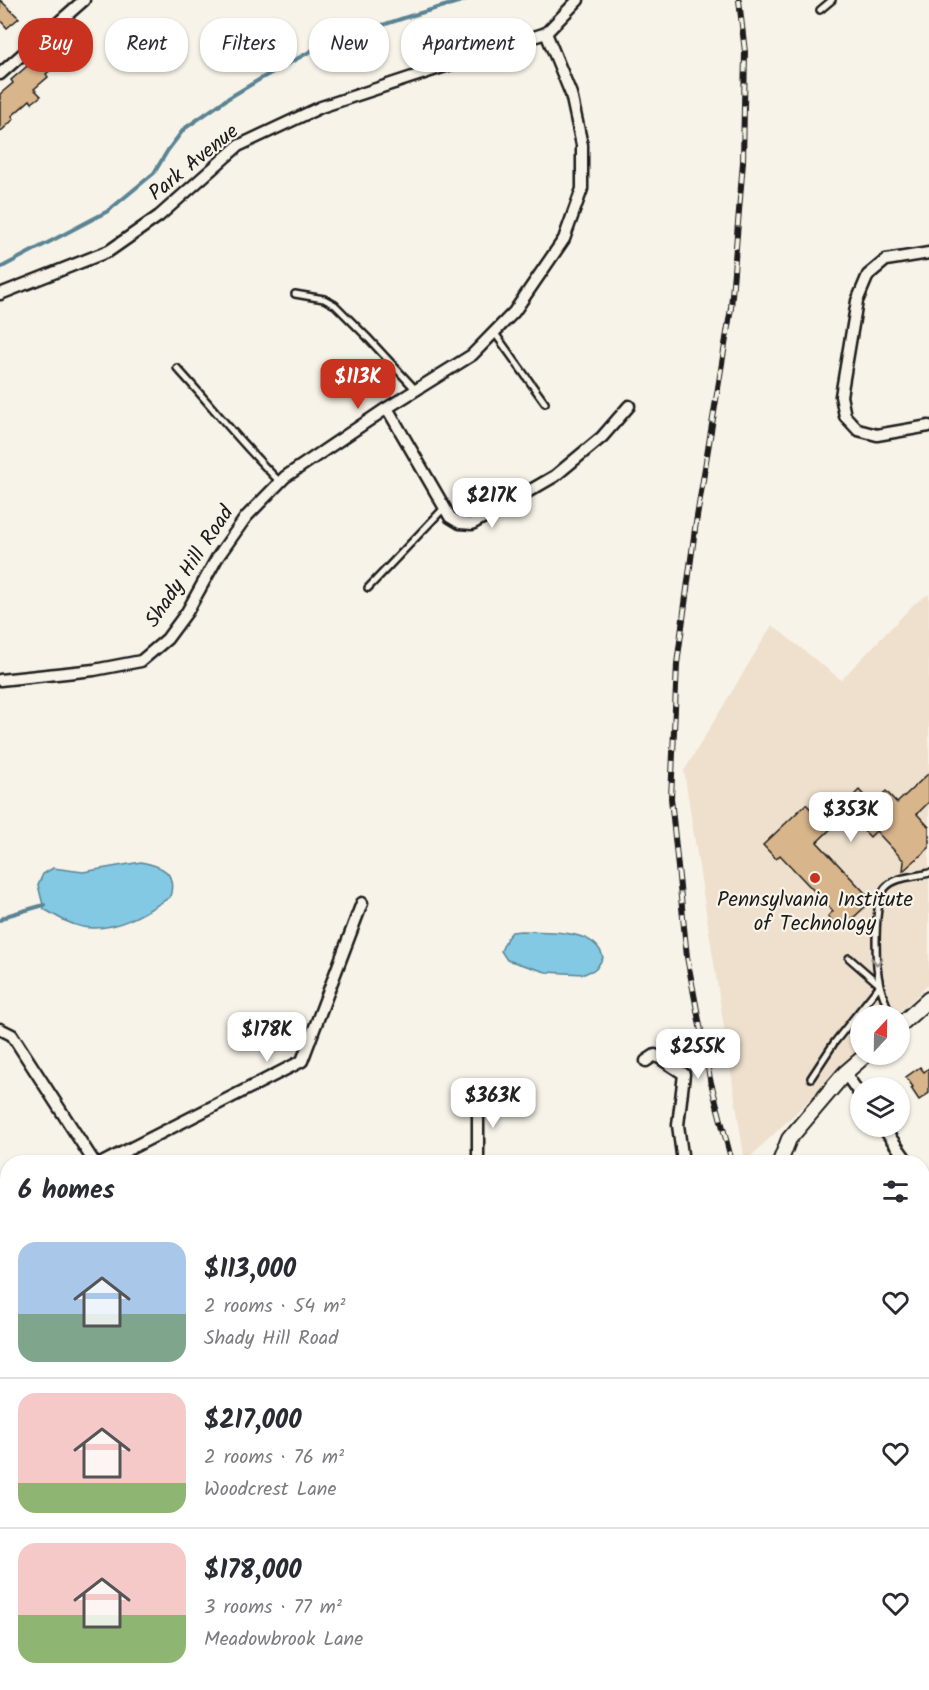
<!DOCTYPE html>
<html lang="en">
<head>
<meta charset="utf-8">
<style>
  :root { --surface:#fff; --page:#f2f2f3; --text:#2b2b33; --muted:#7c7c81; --line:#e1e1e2; --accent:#c8321e }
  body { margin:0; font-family:Kalam,sans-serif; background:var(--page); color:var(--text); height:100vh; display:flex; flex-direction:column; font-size:22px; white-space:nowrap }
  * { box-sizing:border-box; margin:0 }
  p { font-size:20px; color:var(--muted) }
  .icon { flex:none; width:33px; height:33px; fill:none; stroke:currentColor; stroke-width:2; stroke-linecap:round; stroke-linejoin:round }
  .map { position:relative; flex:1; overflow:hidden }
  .details { position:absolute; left:0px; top:1155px; width:930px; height:536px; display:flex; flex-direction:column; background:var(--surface); border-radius:24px 24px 0 0; box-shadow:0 2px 4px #0004 }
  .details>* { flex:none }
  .guide { position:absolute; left:18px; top:18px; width:600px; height:54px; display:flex; gap:12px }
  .needle { width:39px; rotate:22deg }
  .buttons { position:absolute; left:850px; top:1005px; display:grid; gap:12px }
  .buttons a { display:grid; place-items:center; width:60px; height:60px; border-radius:50%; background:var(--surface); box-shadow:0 2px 4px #0004; font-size:30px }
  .price { position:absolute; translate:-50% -51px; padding:0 14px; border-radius:12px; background:#fff; color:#222; font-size:20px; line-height:39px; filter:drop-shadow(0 2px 3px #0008) }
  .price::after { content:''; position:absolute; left:50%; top:36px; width:18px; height:14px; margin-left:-9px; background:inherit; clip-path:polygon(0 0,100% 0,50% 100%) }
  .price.on { background:var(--accent); color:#fff }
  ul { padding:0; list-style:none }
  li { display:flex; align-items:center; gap:18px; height:150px; padding:0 18px }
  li+li { border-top:2px solid var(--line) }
  li span { display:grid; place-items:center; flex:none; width:168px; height:120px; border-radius:18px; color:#555 }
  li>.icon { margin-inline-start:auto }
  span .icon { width:72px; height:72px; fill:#fffc; stroke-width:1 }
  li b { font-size:26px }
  h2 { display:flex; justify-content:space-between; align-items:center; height:72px; padding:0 18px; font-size:26px }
  .chip { padding:0 21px; border-radius:24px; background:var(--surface); box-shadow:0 2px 4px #0004; font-size:21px; line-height:54px }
  .chip.on { background:var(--accent); color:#fff }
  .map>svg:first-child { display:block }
  .built { fill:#eee0cc }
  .water { fill:#83c9e4; stroke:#5a8494; stroke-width:1.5 }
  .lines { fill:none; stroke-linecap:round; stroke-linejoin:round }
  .stream { stroke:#5a8494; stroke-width:4 }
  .building { fill:#d8b58a; stroke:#1c1c1c; stroke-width:1.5 }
  .service-casing { stroke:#1c1c1c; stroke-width:10 }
  .minor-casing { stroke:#1c1c1c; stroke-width:15 }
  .tertiary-casing { stroke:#1c1c1c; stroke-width:18 }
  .service { stroke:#f7f3e8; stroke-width:5 }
  .minor { stroke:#f7f3e8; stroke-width:10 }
  .tertiary { stroke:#f7f3e8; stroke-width:14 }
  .rail-casing { stroke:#1c1c1c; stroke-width:6 }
  .rail { stroke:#f7f3e8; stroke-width:4; stroke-dasharray:11; stroke-linecap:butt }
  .oneway { stroke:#94928c }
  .poi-dot { fill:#c8321e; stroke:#f7f3e8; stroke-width:2 }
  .labels { text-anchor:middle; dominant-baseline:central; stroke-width:4.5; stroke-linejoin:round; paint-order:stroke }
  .street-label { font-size:21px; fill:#1c1c1c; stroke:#f7f3e8 }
  .poi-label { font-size:21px; fill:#1c1c1c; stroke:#f7f3e8 }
</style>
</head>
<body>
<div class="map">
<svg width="929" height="1690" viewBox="0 0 929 1690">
  <rect width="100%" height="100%" fill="#f7f3e8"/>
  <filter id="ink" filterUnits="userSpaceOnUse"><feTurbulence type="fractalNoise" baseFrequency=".0167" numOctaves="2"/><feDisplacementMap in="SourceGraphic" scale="12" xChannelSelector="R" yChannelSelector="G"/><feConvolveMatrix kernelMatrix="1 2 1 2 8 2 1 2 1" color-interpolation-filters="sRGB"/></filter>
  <g filter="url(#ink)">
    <path class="built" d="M929 594V984L897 1015 861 1016V1050L745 1162 684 771 772 625 841 680 914 604Z"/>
    <path class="water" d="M141 862C162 866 177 872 170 897 145 913 114 933 83 927 68 924 56 916 44 909L38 885 43 874 53 868 83 872Z
      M521 931C546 932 597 928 603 958L596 969 584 974 546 972 507 960 501 951 507 938 512 932Z"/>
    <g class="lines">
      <path class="stream" d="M0 268 108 211 154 173 168 150 184 129 227 99 262 78 322 45 410 16 465 0
        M0 920 9 915 44 905"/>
    </g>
    <path class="building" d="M0 0 19 18 7 28 0 20Z
      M46 50 59 63 46 74 48 77 34 89 41 96 32 103 30 100 12 116 14 119 0 132V94L13 83 11 80Z
      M929 773V802L917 814 929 827V848L903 871 904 861 876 831 870 837 850 816 837 828 835 825 817 842 867 895 863 898 868 904 851 920 847 917 837 926 828 916 833 911 780 855 776 859 763 845 806 804 814 813 833 796 843 806 859 790 872 804 886 791 897 803Z
      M920 1067 924 1072 929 1068V1093L919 1100 911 1088 913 1087 906 1077Z"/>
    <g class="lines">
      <defs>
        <path id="service" d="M820 10 832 0
          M295 294 324 299 335 305 367 337 416 390
          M494 332 545 403
          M177 368C212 406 243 446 280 482
          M368 588 445 507
          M891 1016C887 1005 882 995 880 985 875 965 873 904 885 888 895 876 916 877 929 873
          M811 1078 834 1043 880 985 849 958"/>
        <path id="minor" d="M0 74 84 0
          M929 253 886 260 868 275 857 301 841 396 845 416 858 430 877 435 929 426
          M0 294 109 251 159 216 238 146 321 107 546 33 578 0
          M387 408 450 517 460 523 472 524 555 476 602 437 629 406
          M0 680 94 670 141 661 167 639 187 612 217 558 246 517 285 477 387 408 472 355 514 312 564 239 582 189V145L571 94 546 33
          M0 1029 12 1035 94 1162
          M646 1061 655 1055 684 1074 678 1125 683 1162
          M845 1073 861 1096
          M478 1095V1162
          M882 1126 908 1162
          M104 1162 302 1061 362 903
          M922 1184 929 1193
          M922 1381 929 1377
          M815 1683 820 1690"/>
        <path id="tertiary" d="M900 1025 929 999
          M780 1162 789 1139 845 1073 867 1054
          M521 1683 524 1690
          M234 1690 274 1683
          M567 1690 571 1683"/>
      </defs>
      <use href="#service" class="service-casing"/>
      <use href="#minor" class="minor-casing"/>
      <use href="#tertiary" class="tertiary-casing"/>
      <use href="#service" class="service"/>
      <use href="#minor" class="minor"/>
      <use href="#tertiary" class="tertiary"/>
      <defs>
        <path id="rail" d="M732 1162 710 1079 687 957 671 798 677 664 695 529 731 308 743 162 745 52 739 0
          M922 1550 929 1560"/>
      </defs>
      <use href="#rail" class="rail-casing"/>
      <use href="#rail" class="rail"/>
    </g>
    <defs><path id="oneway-chevron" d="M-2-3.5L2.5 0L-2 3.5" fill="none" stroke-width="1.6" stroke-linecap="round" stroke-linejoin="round" transform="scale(1.5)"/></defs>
    <use class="oneway" href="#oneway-chevron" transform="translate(877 961) rotate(86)"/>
  </g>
  <circle class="poi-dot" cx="815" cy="878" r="6"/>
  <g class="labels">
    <g class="street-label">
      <text transform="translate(194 163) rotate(-39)">Park Avenue</text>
      <text transform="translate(190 567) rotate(-56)">Shady Hill Road</text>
    </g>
    <g class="poi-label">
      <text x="815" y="900">Pennsylvania Institute<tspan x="815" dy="24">of Technology</tspan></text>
    </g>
  </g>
</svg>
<div class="buttons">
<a><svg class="needle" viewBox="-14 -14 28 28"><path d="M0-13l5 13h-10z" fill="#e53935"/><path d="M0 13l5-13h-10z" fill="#7c7c81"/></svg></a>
<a><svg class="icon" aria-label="layers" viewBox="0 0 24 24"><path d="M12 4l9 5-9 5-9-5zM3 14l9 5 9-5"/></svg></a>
</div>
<b class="price on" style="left:358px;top:410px">$113K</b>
<b class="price" style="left:492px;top:529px">$217K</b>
<b class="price" style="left:851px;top:843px">$353K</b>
<b class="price" style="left:267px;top:1063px">$178K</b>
<b class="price" style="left:698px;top:1080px">$255K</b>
<b class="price" style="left:493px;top:1129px">$363K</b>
<div class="guide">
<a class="chip on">Buy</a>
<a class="chip">Rent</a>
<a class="chip">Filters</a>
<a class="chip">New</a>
<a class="chip">Apartment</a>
</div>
<section class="details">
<h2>6 homes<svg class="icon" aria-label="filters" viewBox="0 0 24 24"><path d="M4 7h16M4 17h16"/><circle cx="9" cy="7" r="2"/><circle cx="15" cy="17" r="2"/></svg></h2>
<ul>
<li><span style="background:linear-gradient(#a9c7e8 60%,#7fa58c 0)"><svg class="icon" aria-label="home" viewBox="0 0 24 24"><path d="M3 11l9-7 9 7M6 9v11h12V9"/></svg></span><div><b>$113,000</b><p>2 rooms · 54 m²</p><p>Shady Hill Road</p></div><svg class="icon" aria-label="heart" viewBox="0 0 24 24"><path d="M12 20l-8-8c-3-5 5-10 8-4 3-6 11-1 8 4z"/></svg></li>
<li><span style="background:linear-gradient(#f6c9c9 75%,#8fb573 0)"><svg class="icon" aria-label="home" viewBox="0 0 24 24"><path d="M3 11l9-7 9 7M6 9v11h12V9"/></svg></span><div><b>$217,000</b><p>2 rooms · 76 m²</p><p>Woodcrest Lane</p></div><svg class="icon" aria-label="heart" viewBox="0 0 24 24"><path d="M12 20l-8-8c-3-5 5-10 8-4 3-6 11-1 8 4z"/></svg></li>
<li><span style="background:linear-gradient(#f6c9c9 60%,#8fb573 0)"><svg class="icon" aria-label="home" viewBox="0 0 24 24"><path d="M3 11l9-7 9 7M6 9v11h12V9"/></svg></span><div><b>$178,000</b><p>3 rooms · 77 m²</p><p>Meadowbrook Lane</p></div><svg class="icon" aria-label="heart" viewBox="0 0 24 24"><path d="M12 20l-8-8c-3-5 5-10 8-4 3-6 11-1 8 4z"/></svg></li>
</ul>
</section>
</div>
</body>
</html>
